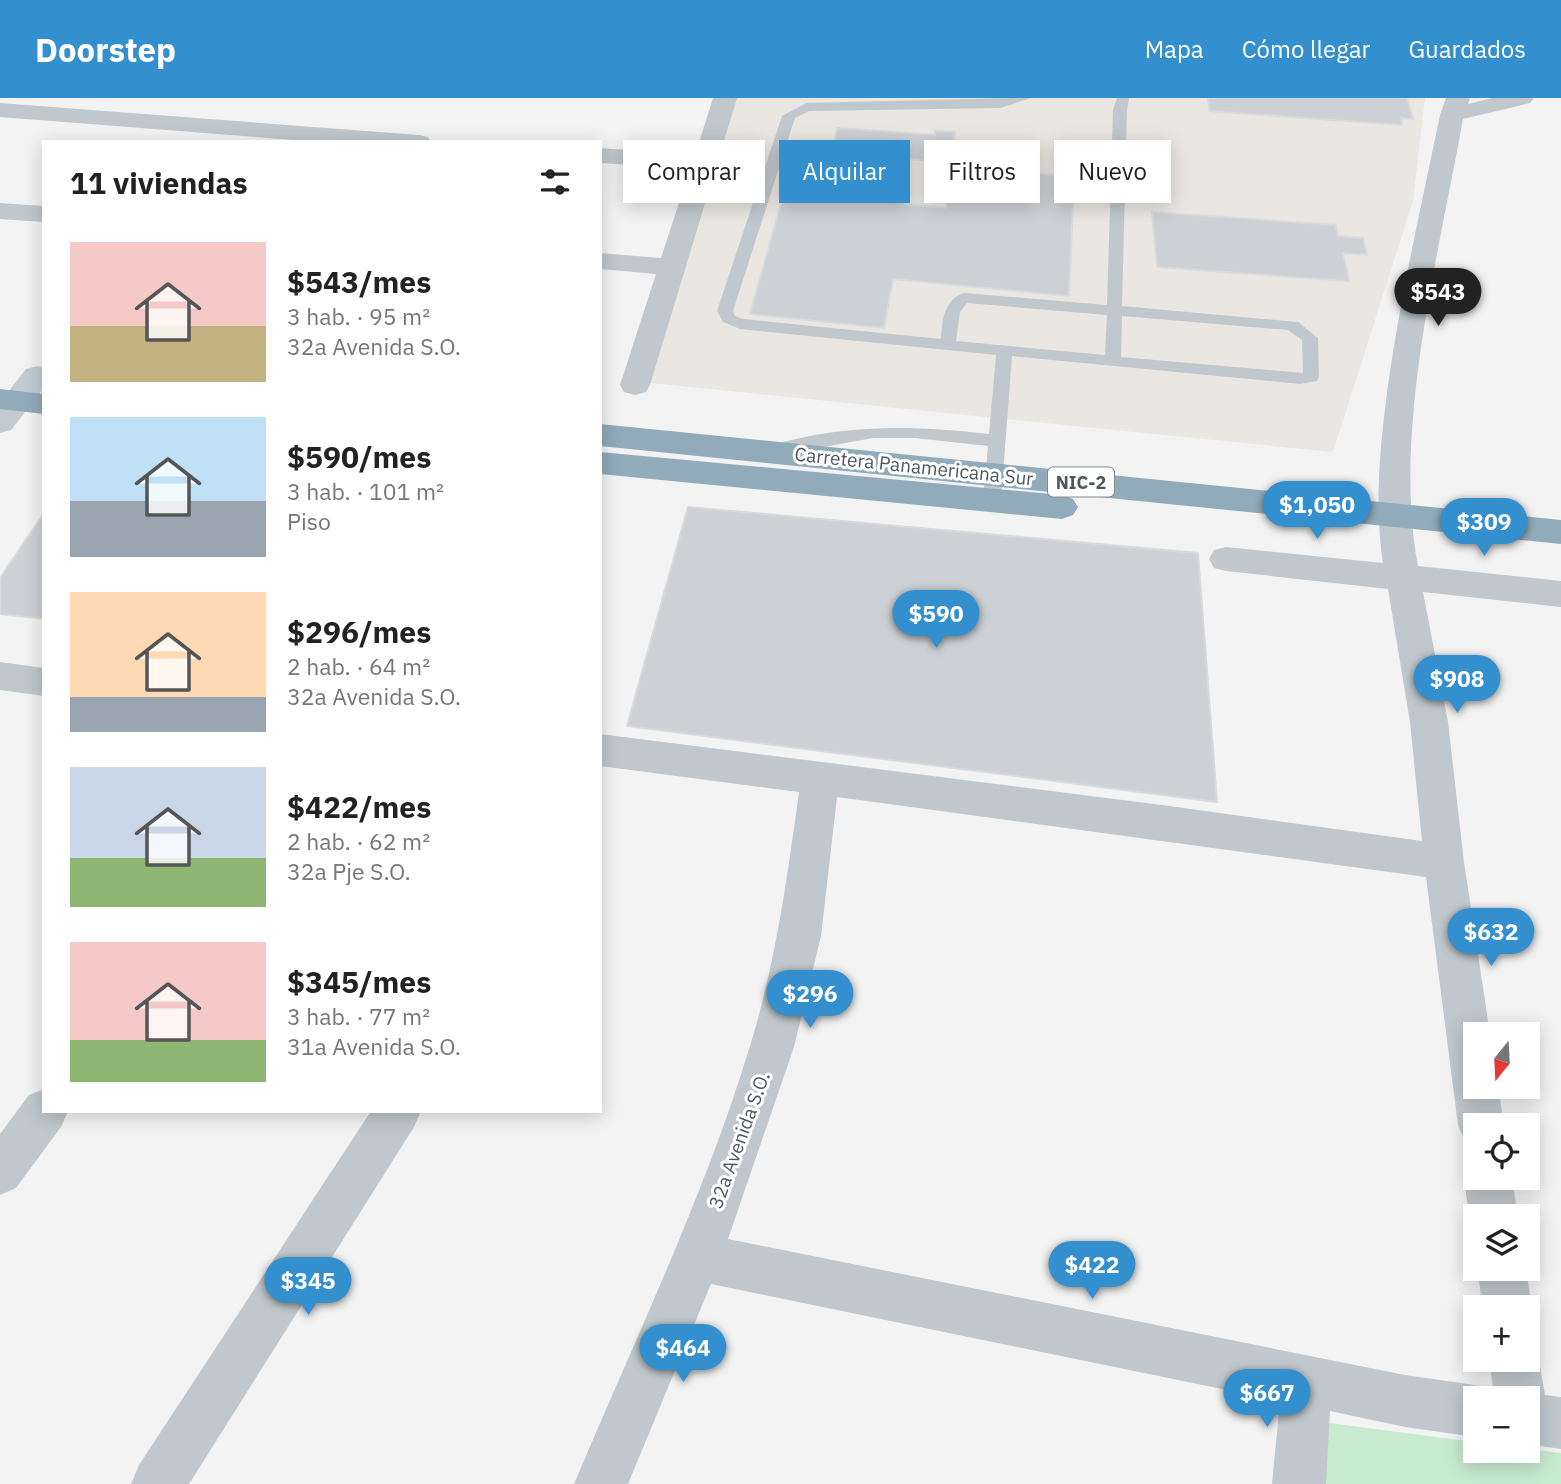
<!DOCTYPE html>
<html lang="es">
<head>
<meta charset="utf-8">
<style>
  :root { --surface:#fff; --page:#f6f6f6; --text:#222; --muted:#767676; --accent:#338fce }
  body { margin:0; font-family:"IBM Plex Sans",sans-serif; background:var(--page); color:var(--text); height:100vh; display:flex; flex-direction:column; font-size:26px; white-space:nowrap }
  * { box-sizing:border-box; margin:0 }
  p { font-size:23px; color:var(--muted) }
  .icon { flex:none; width:38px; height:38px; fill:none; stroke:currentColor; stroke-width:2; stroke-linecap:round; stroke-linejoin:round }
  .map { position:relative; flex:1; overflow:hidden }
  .drawer { position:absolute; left:42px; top:42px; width:560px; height:973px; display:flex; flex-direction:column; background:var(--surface); border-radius:0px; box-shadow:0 4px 18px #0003 }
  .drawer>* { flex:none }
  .banner { position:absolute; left:623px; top:42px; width:665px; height:63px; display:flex; gap:14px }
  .needle { width:46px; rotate:198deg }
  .fabs { position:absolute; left:1463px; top:924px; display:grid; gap:14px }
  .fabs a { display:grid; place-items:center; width:77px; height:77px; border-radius:0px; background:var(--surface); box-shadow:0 4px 18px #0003; font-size:35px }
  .price { position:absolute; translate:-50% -60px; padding:0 16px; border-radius:24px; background:var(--accent); color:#fff; font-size:23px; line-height:46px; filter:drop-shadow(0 2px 4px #0008) }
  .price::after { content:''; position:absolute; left:50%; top:42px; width:21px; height:16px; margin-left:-10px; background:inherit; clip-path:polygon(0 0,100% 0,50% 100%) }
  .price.current { background:#222; color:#fff }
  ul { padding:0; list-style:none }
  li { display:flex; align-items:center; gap:21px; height:175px; padding:0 28px }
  li span { display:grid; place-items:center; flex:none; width:196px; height:140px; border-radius:0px; color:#555 }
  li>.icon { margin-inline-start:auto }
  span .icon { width:84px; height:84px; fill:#fffc; stroke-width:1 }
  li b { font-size:30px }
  h2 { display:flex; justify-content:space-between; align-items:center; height:84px; padding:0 28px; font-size:30px }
  .tag { padding:0 24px; border-radius:0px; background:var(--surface); box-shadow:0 4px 18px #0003; font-size:24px; line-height:63px }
  .tag.current { background:var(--accent); color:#fff }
  header { display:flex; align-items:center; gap:42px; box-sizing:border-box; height:98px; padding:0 35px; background:var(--accent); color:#fff }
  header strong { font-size:33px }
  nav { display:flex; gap:38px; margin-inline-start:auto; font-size:24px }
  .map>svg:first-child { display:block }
  .commercial { fill:#eae6e1 }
  .green { fill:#c8ebd0 }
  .building { fill:#cdd0d4; stroke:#d8dadd; stroke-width:2 }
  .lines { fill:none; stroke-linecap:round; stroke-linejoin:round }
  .lane { fill:#c0c8cd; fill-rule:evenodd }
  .street { fill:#c0c8cd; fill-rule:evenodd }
  .secondary { fill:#c1cbd1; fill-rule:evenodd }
  .highway { fill:#91abba; fill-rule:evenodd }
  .labels { text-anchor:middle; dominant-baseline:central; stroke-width:6; stroke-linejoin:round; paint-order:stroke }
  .shield { fill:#fff; stroke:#828a8e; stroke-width:2 }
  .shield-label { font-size:18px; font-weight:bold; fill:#4d585e }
  .street-label { font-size:19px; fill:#4d585e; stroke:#fff }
</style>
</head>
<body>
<header>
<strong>Doorstep</strong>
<nav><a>Mapa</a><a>Cómo llegar</a><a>Guardados</a></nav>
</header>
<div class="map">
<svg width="1561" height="1386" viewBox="0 0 1561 1386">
  <rect width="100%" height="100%" fill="#f4f3f3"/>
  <path class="commercial" d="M734 0H1425L1413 103 1333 354 651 285Z"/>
  <path class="green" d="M1329 1325 1475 1344V1353L1528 1351 1561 1355V1386H1325Z"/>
  <path class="building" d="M1208 0H1407L1413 21 1401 20 1402 27 1210 13Z
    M837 30 935 37V33L955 34 952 64 832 56Z
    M952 68 1074 79 1069 198 893 181 884 230 750 216 790 73 909 84 905 106 946 110Z
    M1152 114 1335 127 1338 138 1363 140 1367 157 1343 155 1349 183 1157 169Z
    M688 409 1198 455 1217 704 627 628Z
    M44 415V521L0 516V480Z"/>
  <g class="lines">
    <path class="lane" d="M1009 0H1031L1000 10 809 13 795 20 733 213 735 218 743 221 941 241C942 223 944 201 964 195L1107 207 1113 12 1117 0H1129L1127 12 1122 208 1298 224 1318 240 1319 279 1317 283 1300 286 1012 258 1001 402 998 406H986L983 402 988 348 915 340H873L774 358 768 356 765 352 768 348C845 326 911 327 989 336L996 257 740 231 723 224 717 213 782 18 806 5ZM967 205 1107 217 1105 257 956 243 960 214ZM1122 218 1288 232 1302 242 1303 275 1121 259Z"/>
    <path class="street" d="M713 0H737L650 287 646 294 635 297 624 294 620 287 656 176 600 171V155L661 160 690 71 600 65V50L695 57Z
      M1446 0H1470L1468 6 1492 0H1534L1530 5 1463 21C1439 156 1392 334 1418 468L1561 483V509L1423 494 1448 624 1464 764 1490 936H1475V989H1498L1504 1027H1475V1047L1465 1043 1458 1027 1426 779 837 699 821 838 794 949 728 1141 1405 1277 1475 1287 1494 1296 1489 1262H1528V1242L1532 1244 1539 1262 1545 1297 1561 1299V1351L1528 1346V1300H1475V1339L1405 1329 1330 1313 1326 1386H1272L1280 1303 711 1186 628 1386H574C635 1241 704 1099 750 948 776 863 787 781 799 694L600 668V636L1162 707 1422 743 1410 624 1388 491 1226 473 1214 470 1209 461 1214 452 1226 449 1383 465C1375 414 1379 361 1385 311 1397 212 1420 115 1440 17Z
      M0 5 419 37 428 39 431 44H319L0 19Z
      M0 105 44 108V124L0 121Z
      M0 564 44 570V598L0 592Z
      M44 991V1013H68L61 1029 16 1090 0 1097V1036L29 997Z
      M371 1013H421L414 1029 189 1386H131L139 1367Z
      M1475 1062V1080H1512L1518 1118H1475V1130C1467 1111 1459 1078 1475 1062Z
      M1478 1171H1526L1532 1209 1528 1219V1209H1482Z"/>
    <path class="secondary" d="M37 268 44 270V290L11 332 0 335V304L26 271Z"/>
    <path class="highway" d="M0 291 44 296V316L0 311Z
      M600 326 1561 422V446L600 348Z
      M600 354 1062 397 1073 401 1078 409 1073 417 1062 421 600 376Z"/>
  </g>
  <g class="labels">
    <rect class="shield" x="1048" y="369.5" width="66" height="29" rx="5"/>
    <g class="shield-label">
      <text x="1081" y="384">NIC-2</text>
    </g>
    <g class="street-label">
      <text transform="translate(914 368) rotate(6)">Carretera Panamericana Sur</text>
      <text transform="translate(739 1042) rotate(-70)">32a Avenida S.O.</text>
    </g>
  </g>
</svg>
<div class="fabs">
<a><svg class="needle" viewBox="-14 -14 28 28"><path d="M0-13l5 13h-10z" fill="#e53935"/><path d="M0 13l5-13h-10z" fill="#767676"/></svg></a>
<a><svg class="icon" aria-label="locate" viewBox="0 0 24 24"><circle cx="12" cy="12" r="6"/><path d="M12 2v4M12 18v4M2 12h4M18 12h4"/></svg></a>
<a><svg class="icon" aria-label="layers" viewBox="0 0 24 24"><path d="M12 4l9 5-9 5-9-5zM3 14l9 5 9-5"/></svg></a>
<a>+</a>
<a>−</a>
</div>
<b class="price current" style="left:1438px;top:230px">$543</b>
<b class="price" style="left:1317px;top:443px">$1,050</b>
<b class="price" style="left:1484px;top:460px">$309</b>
<b class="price" style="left:936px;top:552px">$590</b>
<b class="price" style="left:1457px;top:617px">$908</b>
<b class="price" style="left:1491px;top:870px">$632</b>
<b class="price" style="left:810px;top:932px">$296</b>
<b class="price" style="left:1092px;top:1203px">$422</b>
<b class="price" style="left:308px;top:1219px">$345</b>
<b class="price" style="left:683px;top:1286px">$464</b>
<b class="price" style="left:1267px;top:1331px">$667</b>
<div class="banner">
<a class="tag">Comprar</a>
<a class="tag current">Alquilar</a>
<a class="tag">Filtros</a>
<a class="tag">Nuevo</a>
</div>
<section class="drawer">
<h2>11 viviendas<svg class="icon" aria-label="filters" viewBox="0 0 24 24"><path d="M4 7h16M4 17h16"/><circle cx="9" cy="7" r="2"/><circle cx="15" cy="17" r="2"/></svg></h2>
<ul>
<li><span style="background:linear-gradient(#f6c9c9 60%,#c2b280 0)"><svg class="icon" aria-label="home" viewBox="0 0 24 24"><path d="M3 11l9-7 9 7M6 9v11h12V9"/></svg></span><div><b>$543/mes</b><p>3 hab. · 95 m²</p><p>32a Avenida S.O.</p></div></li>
<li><span style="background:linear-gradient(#bfe0f5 60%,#9aa5b1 0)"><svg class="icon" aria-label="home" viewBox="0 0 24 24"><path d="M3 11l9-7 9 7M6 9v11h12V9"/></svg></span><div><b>$590/mes</b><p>3 hab. · 101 m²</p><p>Piso</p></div></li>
<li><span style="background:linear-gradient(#ffd9b3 75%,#9aa5b1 0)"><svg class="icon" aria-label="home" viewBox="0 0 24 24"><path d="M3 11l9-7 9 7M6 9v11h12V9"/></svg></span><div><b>$296/mes</b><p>2 hab. · 64 m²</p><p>32a Avenida S.O.</p></div></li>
<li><span style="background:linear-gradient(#c9d6e8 65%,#8fb573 0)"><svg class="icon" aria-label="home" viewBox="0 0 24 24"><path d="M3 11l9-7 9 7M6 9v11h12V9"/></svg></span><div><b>$422/mes</b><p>2 hab. · 62 m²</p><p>32a Pje S.O.</p></div></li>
<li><span style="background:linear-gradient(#f6c9c9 70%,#8fb573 0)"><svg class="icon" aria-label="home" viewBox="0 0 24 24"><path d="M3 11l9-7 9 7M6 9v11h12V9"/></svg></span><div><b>$345/mes</b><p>3 hab. · 77 m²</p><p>31a Avenida S.O.</p></div></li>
</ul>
</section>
</div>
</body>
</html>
